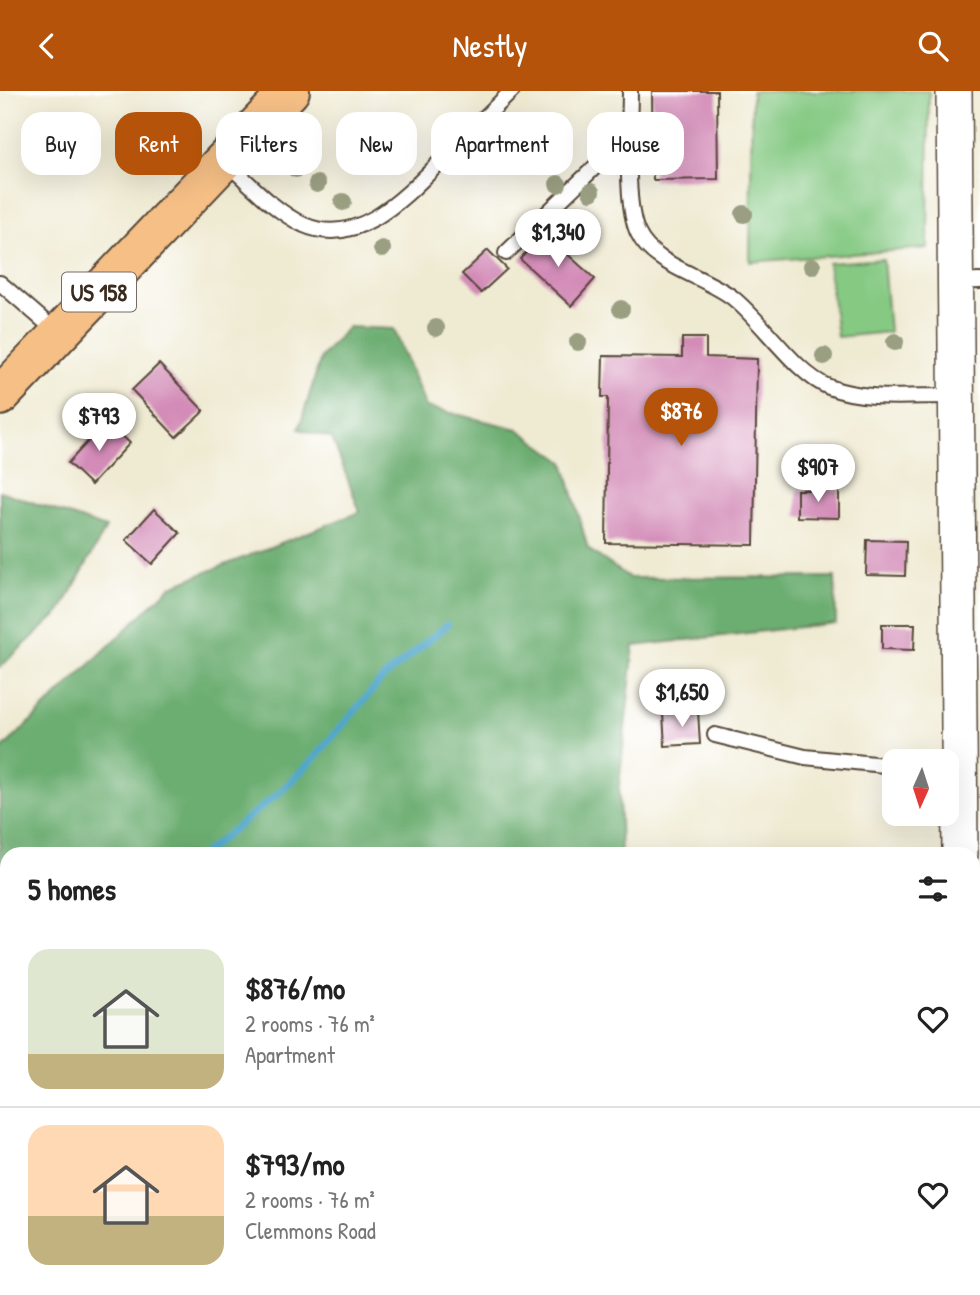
<!DOCTYPE html>
<html lang="en">
<head>
<meta charset="utf-8">
<style>
  :root { --surface:#fff; --page:#f2f2f2; --text:#222; --muted:#767676; --line:#e0e0e0; --accent:#b45309 }
  body { margin:0; font-family:"Patrick Hand",sans-serif; background:var(--page); color:var(--text); height:100vh; display:flex; flex-direction:column; font-size:26px; white-space:nowrap }
  * { box-sizing:border-box; margin:0 }
  p { font-size:23px; color:var(--muted) }
  .icon { flex:none; width:38px; height:38px; fill:none; stroke:currentColor; stroke-width:2; stroke-linecap:round; stroke-linejoin:round }
  .map { position:relative; flex:1; overflow:hidden }
  .sheet { position:absolute; left:0px; top:756px; width:980px; height:448px; display:flex; flex-direction:column; background:var(--surface); border-radius:21px 21px 0 0; box-shadow:0 7px 28px #0002 }
  .sheet>* { flex:none }
  .hud { position:absolute; left:21px; top:21px; width:938px; height:63px; display:flex; gap:14px }
  .needle { width:46px; rotate:183deg }
  .fabs { position:absolute; left:882px; top:658px; display:grid; gap:14px }
  .fabs a { display:grid; place-items:center; width:77px; height:77px; border-radius:14px; background:var(--surface); box-shadow:0 7px 28px #0002; font-size:35px }
  .price { position:absolute; translate:-50% -60px; padding:0 16px; border-radius:24px; background:#fff; color:#222; font-size:23px; line-height:46px; filter:drop-shadow(0 2px 4px #0008) }
  .price::after { content:''; position:absolute; left:50%; top:42px; width:21px; height:16px; margin-left:-10px; background:inherit; clip-path:polygon(0 0,100% 0,50% 100%) }
  .price.on { background:var(--accent); color:#fff }
  ul { padding:0; list-style:none }
  li { display:flex; align-items:center; gap:21px; height:175px; padding:0 28px }
  li+li { border-top:2px solid var(--line) }
  li span { display:grid; place-items:center; flex:none; width:196px; height:140px; border-radius:21px; color:#555 }
  li>.icon { margin-inline-start:auto }
  span .icon { width:84px; height:84px; fill:#fffc; stroke-width:1 }
  li b { font-size:30px }
  h2 { display:flex; justify-content:space-between; align-items:center; height:84px; padding:0 28px; font-size:30px }
  .pill { padding:0 24px; border-radius:21px; background:var(--surface); box-shadow:0 7px 28px #0002; font-size:24px; line-height:63px }
  .pill.on { background:var(--accent); color:#fff }
  header { display:flex; justify-content:space-between; align-items:center; height:91px; padding:0 28px; background:var(--accent); color:#fff; font-size:32px; font-weight:600 }
  .map>svg:first-child { display:block }
  .green { fill:#85c983; stroke:#607a50; stroke-width:2 }
  .forest { fill:#6cad71; stroke:#546c48; stroke-width:2 }
  .lines { fill:none; stroke-linecap:round; stroke-linejoin:round }
  .stream { stroke:#50a6cc; stroke-width:7 }
  .building { fill:#d38bb7 }
  .service-casing { stroke:#564739; stroke-width:18 }
  .minor-casing { stroke:#564739; stroke-width:32 }
  .tertiary-casing { stroke:#564739; stroke-width:38 }
  .primary-casing { stroke:#564739; stroke-width:42 }
  .service { stroke:#fff; stroke-width:14 }
  .minor { stroke:#fff; stroke-width:28 }
  .tertiary { stroke:#fff; stroke-width:35 }
  .primary { stroke:#f5bf86; stroke-width:38 }
  .tree { fill:#9a9f82 }
  .labels { text-anchor:middle; dominant-baseline:central; stroke-width:6; stroke-linejoin:round; paint-order:stroke }
  .shield { fill:#fff; stroke:#766a62; stroke-width:2 }
  .shield-label { font-size:23px; font-weight:bold; fill:#3b2a1e }
</style>
</head>
<body>
<header><svg class="icon" aria-label="back" viewBox="0 0 24 24"><path d="M15 5l-7 7 7 7"/></svg>Nestly<svg class="icon" aria-label="search" viewBox="0 0 24 24"><circle cx="10" cy="10" r="6"/><path d="M15 15l6 6"/></svg></header>
<div class="map">
<svg width="980" height="1204" viewBox="0 0 980 1204">
  <rect width="100%" height="100%" fill="#fff"/>
  <filter id="ink" filterUnits="userSpaceOnUse"><feTurbulence type="fractalNoise" baseFrequency=".0143" numOctaves="2"/><feDisplacementMap in="SourceGraphic" scale="14" xChannelSelector="R" yChannelSelector="G"/><feConvolveMatrix kernelMatrix="1 2 1 2 8 2 1 2 1" color-interpolation-filters="sRGB"/></filter>
  <filter id="wash" filterUnits="userSpaceOnUse"><feTurbulence type="fractalNoise" baseFrequency=".00686" numOctaves="4" result="noise"/><feDisplacementMap in="SourceGraphic" scale="28" xChannelSelector="R" yChannelSelector="G"/><feGaussianBlur stdDeviation="1.57" result="paint"/><feColorMatrix in="noise" values="0 0 0 0 0 0 0 0 0 0 0 0 0 0 0 0 0 1.4 0 .05"/><feComposite in="paint" operator="in"/></filter>
  <g filter="url(#wash)">
    <rect width="100%" height="100%" fill="#efead2"/>
    <path class="green" d="M752 0H929L928 157 750 171Z
      M883 168 889 241 837 246 828 172Z"/>
    <path class="forest" d="M348 236 394 238 426 316 518 338 564 371 588 458 630 487 835 486 836 532 634 555 619 695 621 763H7V963L0 954V660L171 495 360 421 332 347 299 338 321 266Z
      M0 400 106 437 60 521 0 576Z
      M7 1025V1197H450V1204H0V1029Z"/>
    <g class="lines">
      <path class="stream" d="M203 763 279 702 311 671 382 588 447 534
        M0 889 7 884"/>
    </g>
    <g id="blocks">
      <path class="building" d="M652 0H717L718 88 653 89Z
        M544 142 595 188 571 215 520 168Z
        M488 159 507 178 481 202 462 183Z
        M682 247H706V266L757 268 754 454 606 452 608 306H602L603 265 682 266Z
        M159 273 204 320 176 346 132 299Z
        M106 331 130 352 91 394 68 372Z
        M797 399H839V427L797 426Z
        M154 418 180 442 152 473 126 449Z
        M867 449 906 450 905 485 866 484Z
        M882 533H915L914 559 882 558Z
        M698 620 700 653 665 655 663 623Z"/>
    </g>
  </g>
  <g filter="url(#ink)">
    <use href="#blocks" fill-opacity="0" stroke="#564739" stroke-width="2"/>
    <g class="lines">
      <defs>
        <path id="service" d="M630 0C630 34 624 114 638 142 653 175 705 185 733 207 763 231 797 284 829 296 867 311 916 304 956 305
          M225 70C249 92 274 120 304 134 361 159 411 99 447 64 469 42 490 21 512 0
          M506 162 598 73H631
          M956 191 980 190
          M0 192 58 242
          M715 644 805 666 894 675
          M973 964H980"/>
        <path id="minor" d="M0 988 7 983
          M973 1084 980 1083
          M504 1197 758 1204"/>
        <path id="tertiary" d="M954 0 960 763
          M957 1204 958 1197"/>
        <path id="primary" d="M0 305 290 0"/>
      </defs>
      <use href="#service" class="service-casing"/>
      <use href="#minor" class="minor-casing"/>
      <use href="#tertiary" class="tertiary-casing"/>
      <use href="#primary" class="primary-casing"/>
      <use href="#service" class="service"/>
      <use href="#minor" class="minor"/>
      <use href="#tertiary" class="tertiary"/>
      <use href="#primary" class="primary"/>
    </g>
    <g class="tree">
      <circle cx="296" cy="78" r="9"/>
      <circle cx="317" cy="93" r="9"/>
      <circle cx="558" cy="93" r="9"/>
      <circle cx="591" cy="101" r="9"/>
      <circle cx="343" cy="111" r="9"/>
      <circle cx="744" cy="123" r="9"/>
      <circle cx="382" cy="158" r="9"/>
      <circle cx="812" cy="175" r="9"/>
      <circle cx="621" cy="218" r="9"/>
      <circle cx="436" cy="237" r="9"/>
      <circle cx="578" cy="251" r="9"/>
      <circle cx="895" cy="251" r="9"/>
      <circle cx="824" cy="265" r="9"/>
    </g>
  </g>
  <g class="labels">
    <rect class="shield" x="62" y="181.5" width="74" height="39" rx="5"/>
    <g class="shield-label">
      <text x="99" y="201">US 158</text>
    </g>
  </g>
</svg>
<div class="fabs">
<a><svg class="needle" viewBox="-14 -14 28 28"><path d="M0-13l5 13h-10z" fill="#e53935"/><path d="M0 13l5-13h-10z" fill="#767676"/></svg></a>
</div>
<b class="price" style="left:558px;top:178px">$1,340</b>
<b class="price on" style="left:681px;top:357px">$876</b>
<b class="price" style="left:99px;top:362px">$793</b>
<b class="price" style="left:818px;top:413px">$907</b>
<b class="price" style="left:682px;top:638px">$1,650</b>
<div class="hud">
<a class="pill">Buy</a>
<a class="pill on">Rent</a>
<a class="pill">Filters</a>
<a class="pill">New</a>
<a class="pill">Apartment</a>
<a class="pill">House</a>
</div>
<section class="sheet">
<h2>5 homes<svg class="icon" aria-label="filters" viewBox="0 0 24 24"><path d="M4 7h16M4 17h16"/><circle cx="9" cy="7" r="2"/><circle cx="15" cy="17" r="2"/></svg></h2>
<ul>
<li><span style="background:linear-gradient(#dfe7d0 75%,#c2b280 0)"><svg class="icon" aria-label="home" viewBox="0 0 24 24"><path d="M3 11l9-7 9 7M6 9v11h12V9"/></svg></span><div><b>$876/mo</b><p>2 rooms · 76 m²</p><p>Apartment</p></div><svg class="icon" aria-label="heart" viewBox="0 0 24 24"><path d="M12 20l-8-8c-3-5 5-10 8-4 3-6 11-1 8 4z"/></svg></li>
<li><span style="background:linear-gradient(#ffd9b3 65%,#c2b280 0)"><svg class="icon" aria-label="home" viewBox="0 0 24 24"><path d="M3 11l9-7 9 7M6 9v11h12V9"/></svg></span><div><b>$793/mo</b><p>2 rooms · 76 m²</p><p>Clemmons Road</p></div><svg class="icon" aria-label="heart" viewBox="0 0 24 24"><path d="M12 20l-8-8c-3-5 5-10 8-4 3-6 11-1 8 4z"/></svg></li>
</ul>
</section>
</div>
</body>
</html>
